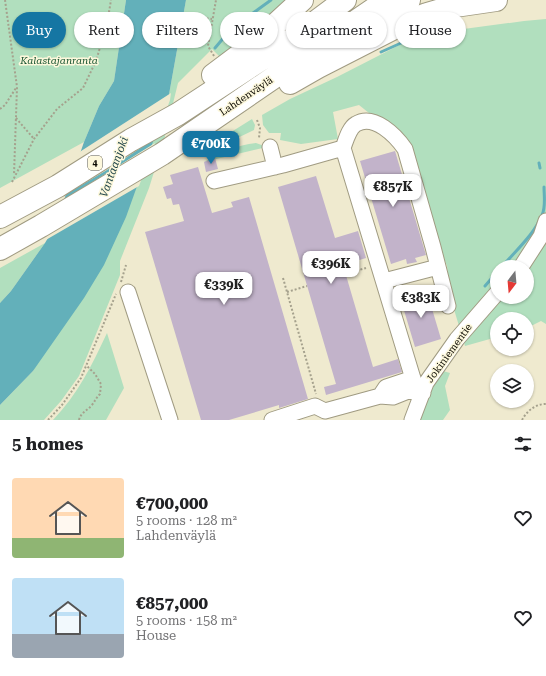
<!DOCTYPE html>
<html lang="en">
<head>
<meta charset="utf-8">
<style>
  :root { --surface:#fff; --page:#f6f6f6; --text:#202124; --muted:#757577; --accent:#1576a3 }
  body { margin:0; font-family:"Roboto Serif",serif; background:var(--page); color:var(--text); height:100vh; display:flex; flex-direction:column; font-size:15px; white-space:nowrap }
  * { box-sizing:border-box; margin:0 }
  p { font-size:13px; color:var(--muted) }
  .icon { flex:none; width:22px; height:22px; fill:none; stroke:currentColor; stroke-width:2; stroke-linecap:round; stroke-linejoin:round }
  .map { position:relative; height:420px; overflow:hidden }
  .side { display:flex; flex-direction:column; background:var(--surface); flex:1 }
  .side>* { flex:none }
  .top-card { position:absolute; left:12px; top:12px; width:522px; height:36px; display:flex; gap:8px }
  .needle { width:26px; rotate:196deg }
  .tools { position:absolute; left:490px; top:260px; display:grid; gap:8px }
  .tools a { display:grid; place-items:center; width:44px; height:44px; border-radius:50%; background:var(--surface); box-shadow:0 1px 3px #0004; font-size:20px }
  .price { position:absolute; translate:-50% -34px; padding:0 9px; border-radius:8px; background:#fff; color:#222; font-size:13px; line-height:26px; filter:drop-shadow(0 1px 2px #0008) }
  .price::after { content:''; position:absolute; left:50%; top:24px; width:12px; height:9px; margin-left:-6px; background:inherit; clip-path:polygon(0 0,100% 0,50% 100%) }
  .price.current { background:var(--accent); color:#fff }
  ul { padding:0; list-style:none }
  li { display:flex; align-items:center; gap:12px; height:100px; padding:0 12px }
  li span { display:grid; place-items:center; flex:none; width:112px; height:80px; border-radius:4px; color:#555 }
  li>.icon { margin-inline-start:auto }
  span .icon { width:48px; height:48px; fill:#fffc; stroke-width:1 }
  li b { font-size:17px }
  h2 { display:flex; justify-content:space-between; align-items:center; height:48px; padding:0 12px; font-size:17px }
  .tag { padding:0 14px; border-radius:18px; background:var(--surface); box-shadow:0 1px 3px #0004; font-size:14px; line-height:36px }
  .tag.current { background:var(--accent); color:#fff }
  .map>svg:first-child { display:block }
  .green { fill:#b1dfbe; fill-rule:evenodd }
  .water { fill:#63b0ba }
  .pier { fill:#efeacf }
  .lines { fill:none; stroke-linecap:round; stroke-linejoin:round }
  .stream { stroke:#63b0ba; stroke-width:3 }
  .building { fill:#c2b3ca }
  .minor-casing { stroke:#a09b82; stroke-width:17 }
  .highway-casing { stroke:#a09b82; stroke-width:24 }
  .path { stroke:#a5a18d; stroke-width:2; stroke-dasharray:2 2; stroke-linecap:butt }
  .minor { stroke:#fff; stroke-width:15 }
  .highway { stroke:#fff; stroke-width:22 }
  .labels { text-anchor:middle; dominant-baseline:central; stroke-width:3; stroke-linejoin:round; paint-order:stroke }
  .shield { fill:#fdf8dc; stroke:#555245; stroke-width:1 }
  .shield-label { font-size:9px; font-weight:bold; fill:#0d0b04 }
  .park-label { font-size:10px; font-style:italic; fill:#165330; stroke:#fdf8dc }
  .street-label { font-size:10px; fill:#0d0b04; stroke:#fdf8dc }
  .water-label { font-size:11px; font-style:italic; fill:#1e4348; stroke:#fdf8dc }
</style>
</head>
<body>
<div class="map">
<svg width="546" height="420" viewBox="0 0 546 420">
  <rect width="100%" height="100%" fill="#efeacf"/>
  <path class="green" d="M0 0H126L114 81 99 106 84 142 0 188Z
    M186 0H290L249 35 220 57 212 49 178 83 164 140 149 188 120 261V275L79 376 61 401 44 420H0V405L33 371 168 100Z
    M546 19V324L541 321 527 328V319H497V337L465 346 450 296 447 266 435 234 409 145 359 105 333 112 338 139 301 144 280 140 281 133H269L263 125 262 115 290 99 337 77 419 35 524 21ZM497 267H527V297H497Z
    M252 119 255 125 254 130 225 144 196 154Z
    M256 143 267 147 204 162C220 153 237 145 256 143Z
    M45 243 11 291 0 303V268Z
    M107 333 124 388 106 420H53C78 394 92 365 107 333Z
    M443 371 450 373 445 386 450 410 443 420H418L435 380Z"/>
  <path class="water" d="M126 0H186L168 100 126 217 104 265 84 298 33 371 0 405V303L11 291 45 243 55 226 84 142 99 106 114 81Z"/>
  <path class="pier" d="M171 93 170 100 157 137 112 167 63 196 78 153Z
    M155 143 139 186 44 241 53 226 62 201Z"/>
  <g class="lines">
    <path class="stream" d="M215 48 231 29 271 0
      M381 52 419 35 454 25
      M539 163 540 168
      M502 267C515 251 534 235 542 215 546 207 544 196 544 187
      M485 286 497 272"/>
  </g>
  <path class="building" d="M395 151 426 255 415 258 417 262 407 264 406 259 391 264 360 161Z
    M215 158 218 169 206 172 204 162Z
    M198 167 212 213 233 207 231 202 249 197 308 399 279 408V405L229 420H201L145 232 184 221 179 204 173 205 171 198 167 199 163 187 173 184 170 175Z
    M316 176 335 238 358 231 366 258 343 265 373 367 398 359 402 372 326 395 324 387 336 384 278 187Z
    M427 292 441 339 415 347 400 297 410 294 411 297Z"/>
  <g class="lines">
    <defs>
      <path id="minor" d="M270 147 275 167
        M343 148C346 140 349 128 356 124 374 113 396 136 405 149L433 247 448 306
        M214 181 283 165 343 148 414 382 423 393 408 391 393 397 380 396 325 411 315 406 272 420
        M521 267 541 236 546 221
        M384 281 438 267
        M128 292 170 420
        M380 396 386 387 413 378
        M412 420 426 383 457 339 497 293"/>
      <path id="highway" d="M378 26 409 0
        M213 75 253 45 302 0
        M290 83 318 67 404 23 427 14 455 6 496 0
        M0 217 58 186 131 140 178 114 294 38 345 0
        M0 249 41 226 162 154 387 0"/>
    </defs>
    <use href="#minor" class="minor-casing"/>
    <use href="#highway" class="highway-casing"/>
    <path class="path" d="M5 0 17 87 14 175
      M179 21 193 23 195 17 212 19
      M214 56 208 46 216 0
      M0 109 5 105 16 88
      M16 118 34 139
      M257 120 260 128 259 138
      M12 182 34 139 57 109 83 88 96 61 107 24 111 0
      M345 274 366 268
      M283 278 316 394
      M121 282 126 265
      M287 292 307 286
      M48 420 62 405 81 378 116 294
      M79 420C81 412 87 411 92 405 95 401 96 398 100 394L101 384 95 374 86 365
      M522 420C527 411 535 404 546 404"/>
    <use href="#minor" class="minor"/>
    <use href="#highway" class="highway"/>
  </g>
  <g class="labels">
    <rect class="shield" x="88" y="156" width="14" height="14" rx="3"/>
    <g class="shield-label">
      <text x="95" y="163">4</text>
    </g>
    <g class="park-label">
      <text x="59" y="60">Kalastajanranta</text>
    </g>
    <g class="street-label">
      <text transform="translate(246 96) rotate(-34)">Lahdenväylä</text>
      <text transform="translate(449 353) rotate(-54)">Jokiniementie</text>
    </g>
    <g class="water-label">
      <text transform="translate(114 167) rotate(-70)">Vantaanjoki</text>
    </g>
  </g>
</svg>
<div class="tools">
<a><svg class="needle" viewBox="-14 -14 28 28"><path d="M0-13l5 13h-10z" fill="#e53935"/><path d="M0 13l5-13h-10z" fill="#757577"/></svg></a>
<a><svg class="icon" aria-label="locate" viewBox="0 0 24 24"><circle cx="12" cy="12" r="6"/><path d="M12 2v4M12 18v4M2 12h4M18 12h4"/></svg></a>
<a><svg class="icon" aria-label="layers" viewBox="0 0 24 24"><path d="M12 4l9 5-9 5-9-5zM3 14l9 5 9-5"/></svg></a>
</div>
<b class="price current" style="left:211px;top:165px">€700K</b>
<b class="price" style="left:393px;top:208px">€857K</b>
<b class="price" style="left:331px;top:285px">€396K</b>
<b class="price" style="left:224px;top:306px">€339K</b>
<b class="price" style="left:421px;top:319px">€383K</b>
<div class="top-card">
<a class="tag current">Buy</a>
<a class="tag">Rent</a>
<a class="tag">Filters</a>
<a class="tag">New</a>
<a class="tag">Apartment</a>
<a class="tag">House</a>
</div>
</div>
<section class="side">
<h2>5 homes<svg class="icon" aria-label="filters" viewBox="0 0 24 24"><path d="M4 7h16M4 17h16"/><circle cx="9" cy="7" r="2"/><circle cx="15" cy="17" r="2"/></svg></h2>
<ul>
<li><span style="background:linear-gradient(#ffd9b3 75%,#8fb573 0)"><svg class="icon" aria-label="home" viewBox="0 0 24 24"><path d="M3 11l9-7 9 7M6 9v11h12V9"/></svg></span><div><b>€700,000</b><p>5 rooms · 128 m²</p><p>Lahdenväylä</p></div><svg class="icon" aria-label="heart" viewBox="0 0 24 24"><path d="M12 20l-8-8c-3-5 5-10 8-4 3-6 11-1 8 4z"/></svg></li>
<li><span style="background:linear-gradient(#bfe0f5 70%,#9aa5b1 0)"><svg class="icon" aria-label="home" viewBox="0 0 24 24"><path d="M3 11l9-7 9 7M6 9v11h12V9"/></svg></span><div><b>€857,000</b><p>5 rooms · 158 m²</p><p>House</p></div><svg class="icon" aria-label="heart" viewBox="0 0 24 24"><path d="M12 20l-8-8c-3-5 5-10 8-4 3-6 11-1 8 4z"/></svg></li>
</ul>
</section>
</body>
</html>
